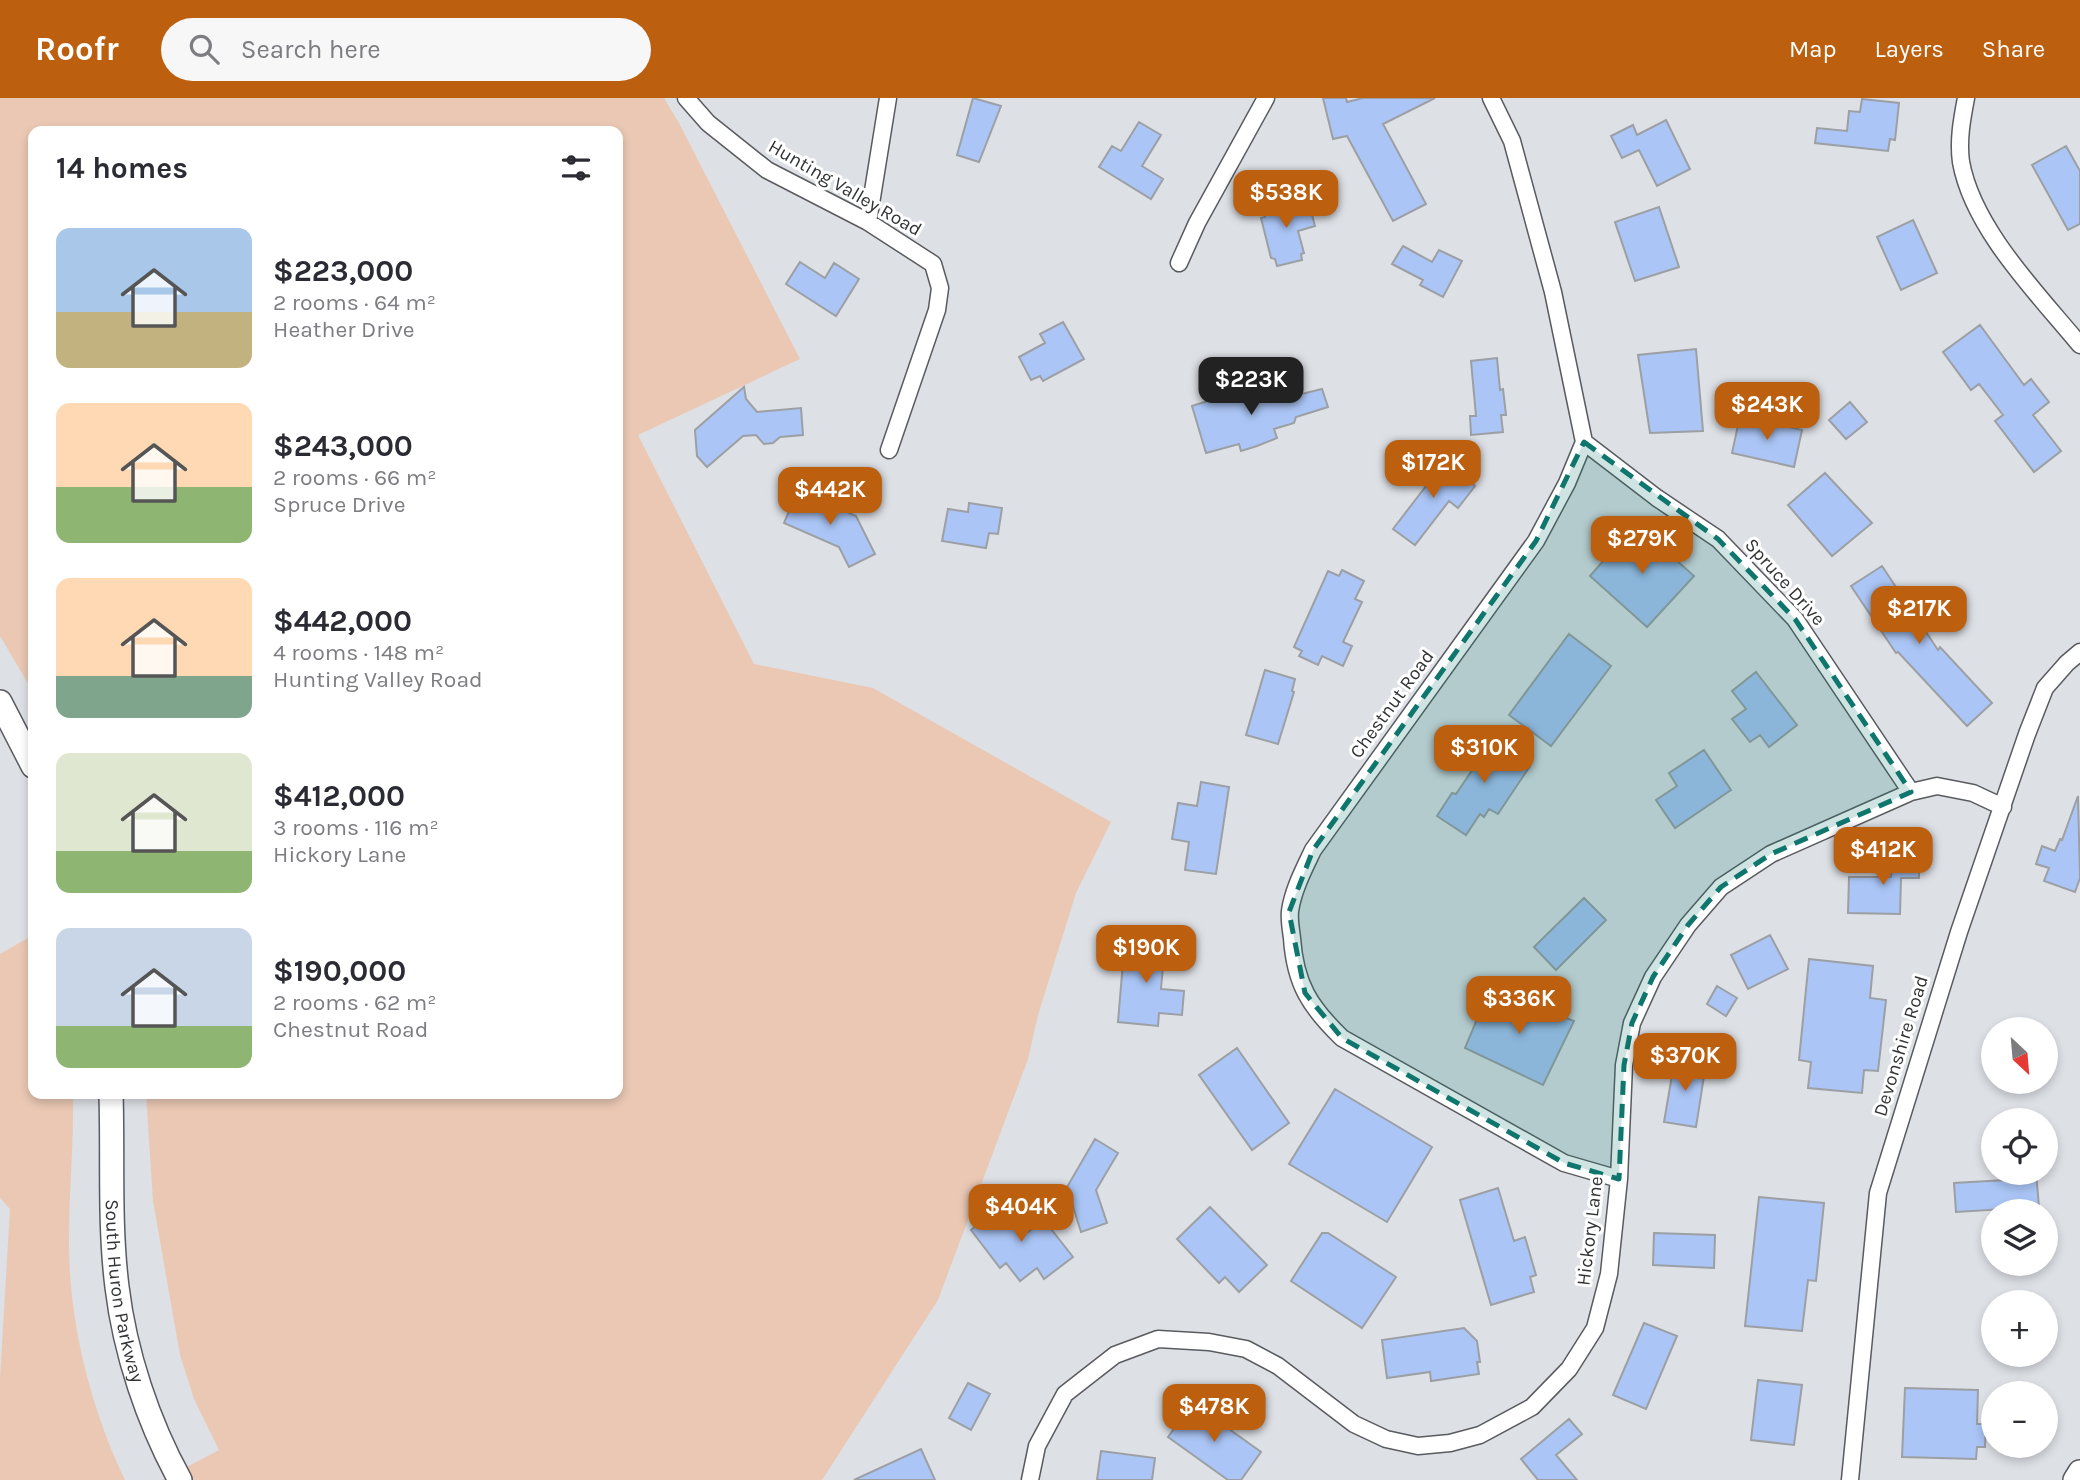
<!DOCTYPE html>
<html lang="en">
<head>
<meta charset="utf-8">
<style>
  :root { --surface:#fff; --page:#f7f7f7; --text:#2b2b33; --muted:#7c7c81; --accent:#bc5f0f }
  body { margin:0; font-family:Karla,sans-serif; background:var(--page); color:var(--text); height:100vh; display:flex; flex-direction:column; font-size:26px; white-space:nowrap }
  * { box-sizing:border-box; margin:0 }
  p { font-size:23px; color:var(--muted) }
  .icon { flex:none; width:38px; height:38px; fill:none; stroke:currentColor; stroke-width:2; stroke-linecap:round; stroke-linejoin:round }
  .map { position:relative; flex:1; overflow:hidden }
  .sheet { position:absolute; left:28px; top:28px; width:595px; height:973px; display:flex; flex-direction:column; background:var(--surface); border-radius:14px; box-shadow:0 4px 10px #0003 }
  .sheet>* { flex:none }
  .needle { width:46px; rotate:154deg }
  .fabs { position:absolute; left:1981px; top:919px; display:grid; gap:14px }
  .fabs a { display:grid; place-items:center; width:77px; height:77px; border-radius:50%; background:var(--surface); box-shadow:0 4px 10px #0003; font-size:35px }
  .price { position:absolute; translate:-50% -60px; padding:0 16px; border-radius:14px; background:var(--accent); color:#fff; font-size:23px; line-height:46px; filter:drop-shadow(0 2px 4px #0008) }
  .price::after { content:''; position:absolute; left:50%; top:42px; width:21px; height:16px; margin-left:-10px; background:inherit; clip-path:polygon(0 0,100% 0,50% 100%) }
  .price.current { background:#222; color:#fff }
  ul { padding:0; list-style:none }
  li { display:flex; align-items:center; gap:21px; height:175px; padding:0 28px }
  li span { display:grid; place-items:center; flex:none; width:196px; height:140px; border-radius:14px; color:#555 }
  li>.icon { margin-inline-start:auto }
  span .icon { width:84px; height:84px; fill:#fffc; stroke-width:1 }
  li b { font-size:30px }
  h2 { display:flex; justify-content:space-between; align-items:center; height:84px; padding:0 28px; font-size:30px }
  header { display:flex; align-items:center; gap:42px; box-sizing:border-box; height:98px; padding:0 35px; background:var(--accent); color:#fff }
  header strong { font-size:33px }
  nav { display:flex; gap:38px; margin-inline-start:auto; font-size:24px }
  .search { width:490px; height:63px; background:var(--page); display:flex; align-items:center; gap:18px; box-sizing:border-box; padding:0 24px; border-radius:38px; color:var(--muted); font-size:26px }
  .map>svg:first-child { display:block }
  .green { fill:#eac8b4 }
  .building { fill:#abc6f6; stroke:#9c9fa3; stroke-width:2 }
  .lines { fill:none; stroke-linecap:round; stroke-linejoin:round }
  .street-casing { stroke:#595b5f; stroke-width:19 }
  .secondary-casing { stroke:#595b5f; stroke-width:26 }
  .street { stroke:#fff; stroke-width:16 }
  .secondary { stroke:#fff; stroke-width:23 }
  .marked { fill:#0f766e; fill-opacity:0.2; stroke:#0f766e; stroke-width:5; stroke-dasharray:14 9; stroke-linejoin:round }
  .labels { text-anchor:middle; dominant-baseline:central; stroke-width:6; stroke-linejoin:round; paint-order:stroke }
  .street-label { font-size:19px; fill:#323334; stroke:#fff }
</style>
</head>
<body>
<header>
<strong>Roofr</strong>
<div class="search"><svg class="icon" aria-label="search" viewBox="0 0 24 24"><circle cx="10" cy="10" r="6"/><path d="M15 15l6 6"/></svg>Search here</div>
<nav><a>Map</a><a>Layers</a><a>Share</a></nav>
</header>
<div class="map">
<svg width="2080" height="1382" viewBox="0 0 2080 1382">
  <rect width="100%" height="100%" fill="#dde0e5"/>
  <path class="green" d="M0 0H664L680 27 800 261 638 337 754 566 873 590 1111 724 1076 795 1038 917 1028 961 938 1202 822 1382H162L219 1352 194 1301 180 1257 153 1103 146 996H618V33H33V594L0 538Z
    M33 837V996H73C74 1044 69 1092 69 1140 68 1221 90 1309 125 1382H0V1281L10 1111 0 1100V856Z"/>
  <path class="building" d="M973 0 1001 8 979 64 957 57Z
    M1323 0H1346L1347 4 1363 0H1435L1383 26 1426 106 1393 123 1347 38 1333 41Z
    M1862 1 1899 5 1895 42 1890 41 1888 53 1815 45 1817 30 1847 33 1849 13 1860 14Z
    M1666 22 1690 71 1657 88 1639 52 1622 60 1611 38 1633 27 1637 37Z
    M1139 24 1161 37 1142 68 1163 81 1151 101 1099 69 1112 48 1121 53Z
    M2066 48 2080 73V126L2068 132 2032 67Z
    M1308 102 1315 128 1298 133 1304 155 1301 156 1302 162 1277 168 1275 161 1271 160 1261 120 1265 119 1263 109 1284 104 1285 109Z
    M1659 109 1679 169 1635 183 1615 124Z
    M1913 122 1937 175 1901 192 1877 139Z
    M1403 148 1432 164 1439 152 1462 163 1443 199 1420 187 1423 182 1392 166Z
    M800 164 825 180 834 165 859 181 836 218 786 186Z
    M1063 224 1084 261 1043 283 1040 278 1031 282 1019 259 1045 245 1040 236Z
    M1980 227 2024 287 2031 281 2049 304 2033 317 2061 353 2034 374 1995 323 2003 317 1979 286 1971 292 1943 254Z
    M1696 251 1703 333 1650 335 1638 257Z
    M1497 260 1500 292 1503 291 1506 317H1501L1503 334 1471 337 1470 318H1476L1471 263Z
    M1259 287 1263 298 1266 297 1269 304 1322 291 1328 309 1296 319 1294 325 1274 331 1277 340 1257 348 1241 353 1239 346 1206 355 1192 308Z
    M744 289 746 301 757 314 801 310 803 337 780 339 773 345 764 346 756 337 743 338 707 369 697 358 695 332Z
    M1850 304 1867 324 1846 341 1829 322Z
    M1740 318 1802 332 1794 369 1732 355Z
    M1437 359 1475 388 1458 410 1449 403 1415 447 1393 431 1426 388 1419 383Z
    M1825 375 1872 425 1832 458 1788 407Z
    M798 392 856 418 875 456 849 469 839 449 784 425Z
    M969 405 1002 410 998 436 989 435 986 450 942 443 948 411 968 414Z
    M1636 426 1694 478 1647 529 1590 478Z
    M1882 468 1938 552 1940 549 1992 605 1967 628 1898 554 1896 555 1851 488Z
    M1342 472 1364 483 1355 501 1362 504 1343 544 1352 548 1343 568 1322 558 1318 567 1299 558 1302 553 1294 549 1328 473 1339 478Z
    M1569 536 1611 568 1551 648 1509 617Z
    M1265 572 1295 581 1292 593 1294 594 1278 646 1246 637Z
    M1756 574 1797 627 1769 649 1760 637 1750 644 1732 621 1746 611 1732 593Z
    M1481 635 1530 668 1498 716 1489 711 1484 719 1480 716 1466 737 1437 718 1452 695 1456 696 1479 662 1467 654Z
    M1704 652 1731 692 1675 730 1656 702 1677 688 1669 675Z
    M1201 684 1229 689 1216 776 1185 772 1189 744 1172 741 1178 705 1197 708Z
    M2078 698 2080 780 2075 794 2044 783 2049 770 2036 766 2042 748 2055 753 2060 741 2062 742Z
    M1892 753H1919V780H1901L1900 816 1848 815 1849 779H1891Z
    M1584 800 1606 822 1556 872 1534 849Z
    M1770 837 1788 871 1748 891 1731 857Z
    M1125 840 1165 844 1161 891 1184 893 1182 917 1159 915 1158 928 1118 924Z
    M1809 861 1873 868 1870 900 1886 902 1878 973 1864 972 1862 995 1808 990 1811 964 1799 962Z
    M1717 888 1737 900 1726 918 1707 906Z
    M1490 890 1574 923 1543 987 1465 950Z
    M1237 950 1289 1025 1252 1052 1199 977Z
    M1675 960 1706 965 1696 1029 1664 1024Z
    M1335 991 1432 1049 1387 1124 1289 1066Z
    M1095 1041 1118 1055 1096 1092 1107 1125 1081 1134 1067 1089Z
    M2005 1074H2036L2039 1109 1956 1114 1954 1085 2006 1082Z
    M1498 1090 1514 1143 1525 1139 1536 1177 1530 1179 1534 1194 1491 1207 1460 1102Z
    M1759 1099 1824 1105 1816 1183 1808 1182 1802 1233 1745 1228Z
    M1006 1105 1028 1134 1044 1122 1073 1159 1044 1181 1037 1170 1020 1183 1006 1165 1000 1170 971 1132Z
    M1210 1109 1267 1167 1239 1194 1225 1179 1219 1185 1177 1141Z
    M1322 1135H1328L1396 1179 1362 1230 1291 1183Z
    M1654 1135 1715 1137 1714 1170 1653 1167Z
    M1644 1225 1677 1238 1646 1311 1613 1297Z
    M1464 1230 1477 1243 1480 1264H1477L1479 1276 1431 1283 1430 1274 1387 1280 1382 1242Z
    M1758 1282 1802 1287 1794 1347 1751 1342Z
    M968 1285 990 1296 971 1332 949 1320Z
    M1905 1290 1978 1292 1977 1326H1986L1985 1349H1977L1976 1361 1902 1359Z
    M1193 1305 1261 1354 1241 1382H1228L1168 1339Z
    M1569 1321 1582 1336 1556 1357 1577 1382H1538L1521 1361Z
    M921 1351 935 1382H854Z
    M1101 1353 1155 1360 1152 1382H1097Z"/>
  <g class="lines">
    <defs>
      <path id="street" d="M686 0 708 25 767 72 868 124 933 166 940 190 937 212 889 352
        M1491 0 1512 43 1553 194 1584 344 1567 385 1536 443 1313 752C1304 771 1293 792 1290 813 1289 822 1291 832 1292 840 1295 886 1310 909 1342 940L1564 1065 1619 1081
        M1966 0C1962 21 1958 42 1961 64 1973 131 2038 196 2080 247
        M868 124 888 0
        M1179 165 1197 125 1266 0
        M1584 344 1657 400 1718 441 1795 521 1911 694
        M1030 1382 1037 1348 1065 1296 1115 1257 1158 1241 1209 1244 1246 1251 1278 1268 1354 1326 1386 1341 1418 1348 1450 1345 1480 1337 1532 1309 1569 1271 1595 1230 1609 1176 1619 1081 1624 967 1632 925 1653 879 1688 827 1721 789 1771 756 1911 694 1937 688 1973 695 2003 709
        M1850 1382 1878 1095 1959 834 2027 636 2045 590 2067 565 2080 554"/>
      <g id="secondary">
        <path d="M0 604 33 668"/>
        <path id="s1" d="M111 996C113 1060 109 1125 117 1189 125 1255 148 1324 180 1382"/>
        <path d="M2075 1382 2080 1374"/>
      </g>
    </defs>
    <use href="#street" class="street-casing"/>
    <use href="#secondary" class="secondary-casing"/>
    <use href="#street" class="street"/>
    <use href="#secondary" class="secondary"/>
  </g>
  <path class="marked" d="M1584 344 1718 441 1795 521 1911 694 1771 756 1721 789 1688 827 1653 879 1632 925 1624 967 1619 1081 1564 1065 1342 940 1305 895 1289 814 1313 752 1536 443Z"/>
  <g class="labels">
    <g class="street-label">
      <text transform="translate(845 90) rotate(30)">Hunting Valley Road</text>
      <text transform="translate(1785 484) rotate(48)">Spruce Drive</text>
      <text transform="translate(1392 606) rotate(-54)">Chestnut Road</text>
      <text transform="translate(1901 948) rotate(-73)">Devonshire Road</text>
      <text transform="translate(1590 1133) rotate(-83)">Hickory Lane</text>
      <text stroke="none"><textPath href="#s1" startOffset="198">South Huron Parkway</textPath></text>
    </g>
  </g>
</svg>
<div class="fabs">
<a><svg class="needle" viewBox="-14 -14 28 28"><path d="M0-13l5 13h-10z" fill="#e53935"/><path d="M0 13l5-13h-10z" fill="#7c7c81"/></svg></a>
<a><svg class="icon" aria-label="locate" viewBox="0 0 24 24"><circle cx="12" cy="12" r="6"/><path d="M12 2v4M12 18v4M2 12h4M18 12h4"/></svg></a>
<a><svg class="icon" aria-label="layers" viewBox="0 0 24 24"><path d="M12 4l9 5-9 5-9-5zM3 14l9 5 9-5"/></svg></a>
<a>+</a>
<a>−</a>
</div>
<b class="price" style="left:1286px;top:132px">$538K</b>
<b class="price current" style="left:1251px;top:319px">$223K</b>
<b class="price" style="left:1767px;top:344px">$243K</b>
<b class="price" style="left:1433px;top:402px">$172K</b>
<b class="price" style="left:830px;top:429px">$442K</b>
<b class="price" style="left:1642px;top:478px">$279K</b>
<b class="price" style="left:1919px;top:548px">$217K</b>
<b class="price" style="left:1484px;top:687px">$310K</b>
<b class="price" style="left:1883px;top:789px">$412K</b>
<b class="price" style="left:1146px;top:887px">$190K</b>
<b class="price" style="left:1519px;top:938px">$336K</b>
<b class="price" style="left:1685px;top:995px">$370K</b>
<b class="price" style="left:1021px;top:1146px">$404K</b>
<b class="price" style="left:1214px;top:1346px">$478K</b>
<section class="sheet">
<h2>14 homes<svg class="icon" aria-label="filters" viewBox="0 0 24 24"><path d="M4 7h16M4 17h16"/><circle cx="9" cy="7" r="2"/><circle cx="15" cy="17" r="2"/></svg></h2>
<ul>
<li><span style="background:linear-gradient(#a9c7e8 60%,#c2b280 0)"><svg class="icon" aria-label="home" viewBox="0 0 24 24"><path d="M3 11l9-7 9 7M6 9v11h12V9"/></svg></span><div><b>$223,000</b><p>2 rooms · 64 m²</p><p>Heather Drive</p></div></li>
<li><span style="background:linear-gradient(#ffd9b3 60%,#8fb573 0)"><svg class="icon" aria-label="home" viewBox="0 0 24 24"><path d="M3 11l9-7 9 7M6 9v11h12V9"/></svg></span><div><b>$243,000</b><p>2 rooms · 66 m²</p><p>Spruce Drive</p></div></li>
<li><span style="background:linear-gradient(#ffd9b3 70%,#7fa58c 0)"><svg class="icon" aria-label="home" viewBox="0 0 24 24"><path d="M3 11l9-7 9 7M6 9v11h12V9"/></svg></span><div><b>$442,000</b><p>4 rooms · 148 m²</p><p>Hunting Valley Road</p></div></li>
<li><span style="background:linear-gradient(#dfe7d0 70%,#8fb573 0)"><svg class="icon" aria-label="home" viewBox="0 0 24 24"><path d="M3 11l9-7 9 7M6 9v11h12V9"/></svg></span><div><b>$412,000</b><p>3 rooms · 116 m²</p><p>Hickory Lane</p></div></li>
<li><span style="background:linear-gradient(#c9d6e8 70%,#8fb573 0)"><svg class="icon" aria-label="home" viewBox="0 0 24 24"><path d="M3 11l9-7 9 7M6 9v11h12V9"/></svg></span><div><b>$190,000</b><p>2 rooms · 62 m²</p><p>Chestnut Road</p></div></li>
</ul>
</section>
</div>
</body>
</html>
